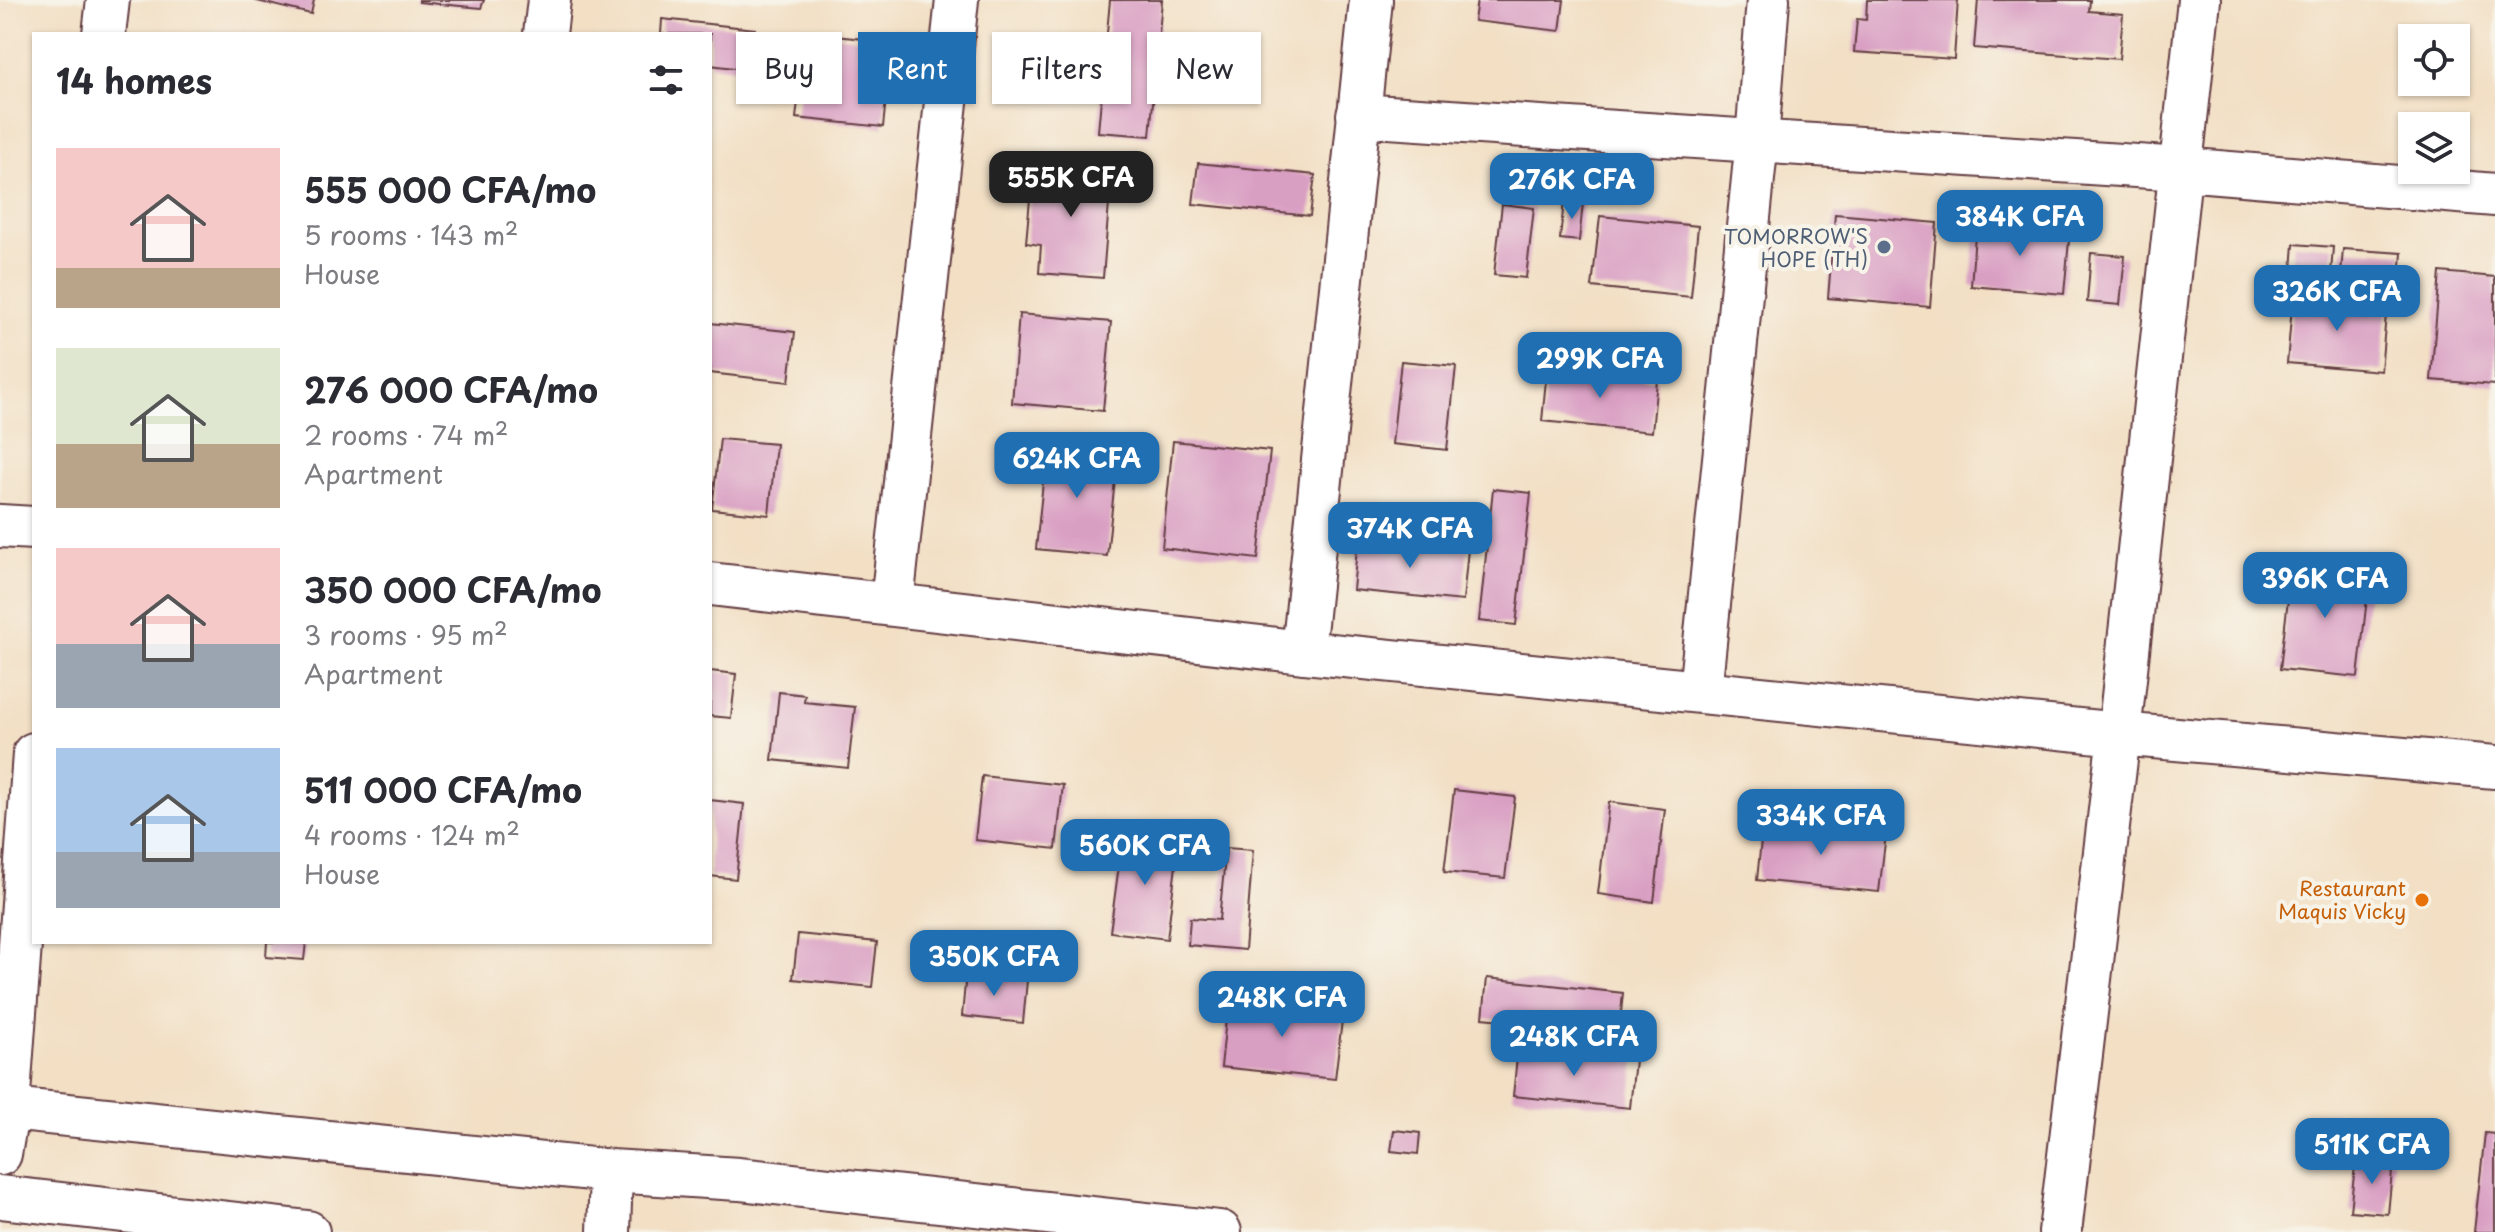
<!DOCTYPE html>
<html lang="en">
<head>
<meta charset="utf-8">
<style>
  :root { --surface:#fff; --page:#f2f2f3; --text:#2b2b33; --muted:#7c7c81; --accent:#1f6fb2 }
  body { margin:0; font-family:"Playpen Sans",sans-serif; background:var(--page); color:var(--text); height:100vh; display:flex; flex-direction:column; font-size:30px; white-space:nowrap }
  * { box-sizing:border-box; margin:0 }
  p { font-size:26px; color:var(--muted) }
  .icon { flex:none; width:44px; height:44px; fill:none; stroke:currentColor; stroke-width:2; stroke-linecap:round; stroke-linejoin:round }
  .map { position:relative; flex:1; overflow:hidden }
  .panel { position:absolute; left:32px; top:32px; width:680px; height:912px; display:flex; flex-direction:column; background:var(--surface); border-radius:0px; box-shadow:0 2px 6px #0004 }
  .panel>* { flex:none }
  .top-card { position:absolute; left:736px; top:32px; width:760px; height:72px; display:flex; gap:16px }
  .buttons { position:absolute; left:2398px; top:24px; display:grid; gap:16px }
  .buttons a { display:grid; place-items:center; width:72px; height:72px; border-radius:0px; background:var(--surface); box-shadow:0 2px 6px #0004; font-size:40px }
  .price { position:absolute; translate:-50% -68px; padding:0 18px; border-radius:16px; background:var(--accent); color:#fff; font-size:26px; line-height:52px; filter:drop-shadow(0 2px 4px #0008) }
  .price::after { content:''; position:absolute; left:50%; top:48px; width:24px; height:18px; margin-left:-12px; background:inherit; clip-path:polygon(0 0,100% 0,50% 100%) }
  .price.on { background:#222; color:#fff }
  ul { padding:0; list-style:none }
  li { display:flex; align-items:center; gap:24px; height:200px; padding:0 24px }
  li span { display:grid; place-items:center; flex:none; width:224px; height:160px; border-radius:0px; color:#555 }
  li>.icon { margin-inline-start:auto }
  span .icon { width:96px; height:96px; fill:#fffc; stroke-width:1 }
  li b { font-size:34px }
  h2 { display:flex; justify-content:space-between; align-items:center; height:96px; padding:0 24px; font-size:34px }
  .chip { padding:0 28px; border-radius:0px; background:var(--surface); box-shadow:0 2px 6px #0004; font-size:28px; line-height:72px }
  .chip.on { background:var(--accent); color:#fff }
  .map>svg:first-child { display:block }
  .building { fill:#d99fc3 }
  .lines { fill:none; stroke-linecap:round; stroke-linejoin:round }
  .street-casing { stroke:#633c42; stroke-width:46 }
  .street { stroke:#fff; stroke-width:42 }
  .service-dot { fill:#5c6f8a; stroke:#f7f3e8; stroke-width:3 }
  .food-dot { fill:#e8710a; stroke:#f7f3e8; stroke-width:3 }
  .labels { text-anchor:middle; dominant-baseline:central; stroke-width:8; stroke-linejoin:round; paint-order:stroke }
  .service-label { font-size:20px; fill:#4e5e75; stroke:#f7f3e8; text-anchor:end }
  .food-label { font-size:20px; fill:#c56008; stroke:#f7f3e8; text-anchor:end }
</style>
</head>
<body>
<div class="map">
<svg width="2495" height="1232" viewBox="0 0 2495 1232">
  <rect width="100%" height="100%" fill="#f7f3e8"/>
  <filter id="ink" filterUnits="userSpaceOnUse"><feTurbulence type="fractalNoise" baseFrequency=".0125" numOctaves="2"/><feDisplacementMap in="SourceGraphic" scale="16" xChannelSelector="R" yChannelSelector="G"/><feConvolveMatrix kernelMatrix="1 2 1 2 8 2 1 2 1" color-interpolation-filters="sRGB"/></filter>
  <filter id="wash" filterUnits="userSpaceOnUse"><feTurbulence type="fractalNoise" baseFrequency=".006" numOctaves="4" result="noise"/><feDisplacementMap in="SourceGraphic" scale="32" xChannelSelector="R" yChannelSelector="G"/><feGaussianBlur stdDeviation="1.8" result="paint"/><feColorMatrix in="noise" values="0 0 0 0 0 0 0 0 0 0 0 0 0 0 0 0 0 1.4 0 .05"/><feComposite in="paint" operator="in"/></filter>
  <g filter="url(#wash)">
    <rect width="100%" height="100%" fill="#f2dfc4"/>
    <g id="blocks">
      <path class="building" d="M253 0H314L311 14Z
        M419 0H484L481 8 419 2Z
        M1110 0H1162L1150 136 1098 132Z
        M1477 0H1564L1560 31 1474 21Z
        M1867 0H1958L1954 59 1854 52 1857 19 1866 20Z
        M1978 0H2090L2089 11 2123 14 2119 59 1974 48Z
        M662 19 755 29 751 70 710 65V34H661Z
        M806 33 892 42 883 127 796 118Z
        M1048 162 1112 166 1103 278 1039 273 1041 245 1026 243 1032 177 1047 179Z
        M1198 163 1315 175 1310 216 1193 204Z
        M1564 201 1583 203 1579 241 1560 239Z
        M1502 204 1534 208 1526 278 1494 275Z
        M1835 214 1937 223 1930 307 1828 298Z
        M1600 216 1698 226 1691 297 1592 287Z
        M1976 222 2070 230 2064 294 1971 286Z
        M2294 244 2333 247 2331 273 2292 270Z
        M2343 249 2402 253 2400 279 2341 274Z
        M2091 253 2125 256 2120 305 2087 302Z
        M2440 272 2495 277V385L2431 380Z
        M2293 295 2387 303 2381 371 2287 363Z
        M1019 314 1111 322 1103 411 1012 403Z
        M710 323 795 332 789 382 710 373Z
        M1401 361 1456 366 1447 450 1392 444Z
        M1547 369 1657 380 1652 432 1542 421Z
        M720 439 776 444 769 515 712 509Z
        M1173 441 1270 451 1258 559 1162 548Z
        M1047 444 1118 451 1107 556 1036 549Z
        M1493 489 1531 493 1516 625 1479 621Z
        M1358 538 1468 549 1463 601 1353 590Z
        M2292 564 2370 572 2358 677 2280 669Z
        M710 671 736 674 731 718 710 716Z
        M779 692 805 695 804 702 855 707 848 768 772 760Z
        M982 776 1063 785 1056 849 975 840Z
        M1454 790 1515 797 1505 878 1444 872Z
        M710 800 744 804 736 879 710 876Z
        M1609 802 1665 809 1654 902 1598 894Z
        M1763 821 1886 834 1879 892 1757 880Z
        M1123 835 1179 841 1167 939 1110 932Z
        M1226 848 1253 850 1245 950 1188 945 1190 918 1219 920Z
        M798 934 877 942 872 987 793 979Z
        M267 942H306L304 960 266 957Z
        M966 973 1027 980 1023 1023 962 1016Z
        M1487 978 1623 993 1619 1032 1483 1018Z
        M1228 1000 1343 1012 1335 1079 1221 1067Z
        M1518 1047 1635 1060 1630 1108 1513 1096Z
        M1394 1130 1420 1133 1418 1154 1391 1151Z
        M2485 1133 2495 1134V1232H2474Z
        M2356 1157 2393 1161 2388 1214 2350 1211Z"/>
    </g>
  </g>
  <g filter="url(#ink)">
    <use href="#blocks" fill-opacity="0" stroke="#633c42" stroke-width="2"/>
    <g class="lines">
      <defs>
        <path id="street" d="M104 34 108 0
          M545 34 549 0
          M1358 115 2182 169 2495 195
          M0 526 34 528
          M710 584 1303 652 2119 734 2495 767
          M892 603 957 0
          M1303 652 1371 0
          M1700 691 1757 140 1768 0
          M0 1108 611 1171 739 1179 1220 1232
          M0 1154 8 1108 34 754
          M0 1197 308 1232
          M609 1232 611 1171
          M2060 1232 2119 734 2199 0"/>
      </defs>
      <use href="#street" class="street-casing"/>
      <use href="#street" class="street"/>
    </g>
  </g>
  <circle class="service-dot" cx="1884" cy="247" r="8"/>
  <circle class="food-dot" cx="2422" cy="900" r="8"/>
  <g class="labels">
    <g class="service-label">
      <text x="1868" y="236">TOMORROW'S<tspan x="1868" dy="23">HOPE (TH)</tspan></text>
    </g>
    <g class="food-label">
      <text x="2406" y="888">Restaurant<tspan x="2406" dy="23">Maquis Vicky</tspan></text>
    </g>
  </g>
</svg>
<div class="buttons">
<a><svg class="icon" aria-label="locate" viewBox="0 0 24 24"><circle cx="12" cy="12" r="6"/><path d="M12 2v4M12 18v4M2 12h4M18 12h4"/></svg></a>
<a><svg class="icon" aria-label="layers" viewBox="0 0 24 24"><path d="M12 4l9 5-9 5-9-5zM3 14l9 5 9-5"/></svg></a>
</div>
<b class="price on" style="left:1071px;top:219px">555K CFA</b>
<b class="price" style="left:1572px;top:221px">276K CFA</b>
<b class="price" style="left:2020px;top:258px">384K CFA</b>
<b class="price" style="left:2337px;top:333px">326K CFA</b>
<b class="price" style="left:1600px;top:400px">299K CFA</b>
<b class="price" style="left:1077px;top:500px">624K CFA</b>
<b class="price" style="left:1410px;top:570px">374K CFA</b>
<b class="price" style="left:2325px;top:620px">396K CFA</b>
<b class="price" style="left:1821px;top:857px">334K CFA</b>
<b class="price" style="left:1145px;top:887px">560K CFA</b>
<b class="price" style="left:994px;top:998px">350K CFA</b>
<b class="price" style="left:1282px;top:1039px">248K CFA</b>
<b class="price" style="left:1574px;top:1078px">248K CFA</b>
<b class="price" style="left:2372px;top:1186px">511K CFA</b>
<div class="top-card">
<a class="chip">Buy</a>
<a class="chip on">Rent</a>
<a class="chip">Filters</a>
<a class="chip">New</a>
</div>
<section class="panel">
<h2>14 homes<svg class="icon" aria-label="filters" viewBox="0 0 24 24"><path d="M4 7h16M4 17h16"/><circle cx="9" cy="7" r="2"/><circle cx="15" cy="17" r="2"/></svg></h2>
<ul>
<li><span style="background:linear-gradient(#f6c9c9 75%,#b9a48a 0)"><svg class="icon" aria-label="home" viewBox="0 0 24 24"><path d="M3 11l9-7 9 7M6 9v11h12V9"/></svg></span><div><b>555 000 CFA/mo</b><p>5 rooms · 143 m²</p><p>House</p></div></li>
<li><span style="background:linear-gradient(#dfe7d0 60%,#b9a48a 0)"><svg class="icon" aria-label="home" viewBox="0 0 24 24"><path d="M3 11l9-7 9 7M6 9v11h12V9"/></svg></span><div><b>276 000 CFA/mo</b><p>2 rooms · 74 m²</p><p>Apartment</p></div></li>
<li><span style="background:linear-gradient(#f6c9c9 60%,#9aa5b1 0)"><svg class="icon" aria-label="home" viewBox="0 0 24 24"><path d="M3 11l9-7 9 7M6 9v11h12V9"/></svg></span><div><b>350 000 CFA/mo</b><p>3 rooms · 95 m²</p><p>Apartment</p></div></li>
<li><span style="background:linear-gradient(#a9c7e8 65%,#9aa5b1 0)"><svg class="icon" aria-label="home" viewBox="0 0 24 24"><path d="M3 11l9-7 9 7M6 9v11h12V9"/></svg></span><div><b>511 000 CFA/mo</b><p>4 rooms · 124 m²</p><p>House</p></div></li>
</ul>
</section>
</div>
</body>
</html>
